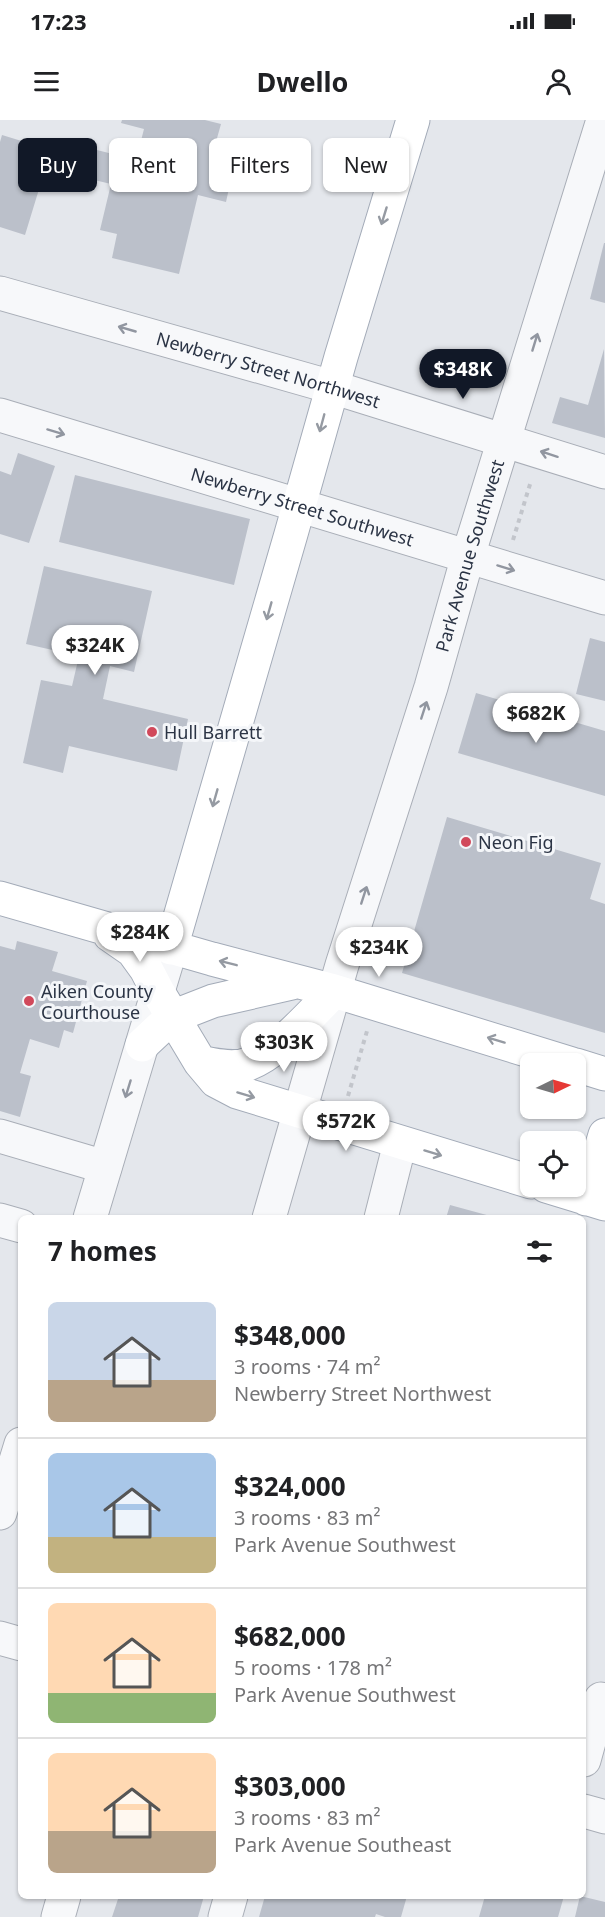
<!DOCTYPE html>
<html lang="en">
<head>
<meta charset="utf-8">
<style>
  :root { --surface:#fff; --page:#f2f2f2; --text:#202124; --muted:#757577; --line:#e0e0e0; --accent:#111827 }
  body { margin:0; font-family:"Noto Sans",sans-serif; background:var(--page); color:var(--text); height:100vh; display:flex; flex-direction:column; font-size:22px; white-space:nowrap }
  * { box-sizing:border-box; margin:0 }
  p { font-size:20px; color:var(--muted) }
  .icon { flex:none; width:33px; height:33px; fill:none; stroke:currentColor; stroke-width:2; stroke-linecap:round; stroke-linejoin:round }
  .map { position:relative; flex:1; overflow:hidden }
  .sheet { position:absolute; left:18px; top:1095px; width:568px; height:684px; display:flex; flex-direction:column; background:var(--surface); border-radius:9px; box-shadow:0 2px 4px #0004 }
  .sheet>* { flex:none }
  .hud { position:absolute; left:18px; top:18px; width:570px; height:54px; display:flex; gap:12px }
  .needle { width:39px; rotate:85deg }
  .buttons { position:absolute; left:520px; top:933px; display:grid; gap:12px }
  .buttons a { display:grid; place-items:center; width:66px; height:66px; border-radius:9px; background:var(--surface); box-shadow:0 2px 4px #0004; font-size:30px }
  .price { position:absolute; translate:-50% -51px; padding:0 14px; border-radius:21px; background:#fff; color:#222; font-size:20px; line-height:39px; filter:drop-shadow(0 2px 3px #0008) }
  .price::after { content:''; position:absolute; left:50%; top:36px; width:18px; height:14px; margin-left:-9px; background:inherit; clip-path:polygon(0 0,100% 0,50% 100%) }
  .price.current { background:var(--accent); color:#fff }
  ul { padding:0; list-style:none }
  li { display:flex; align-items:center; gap:18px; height:150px; padding:0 30px }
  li+li { border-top:2px solid var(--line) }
  li span { display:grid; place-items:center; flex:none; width:168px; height:120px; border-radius:9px; color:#555 }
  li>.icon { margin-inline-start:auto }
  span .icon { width:72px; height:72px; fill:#fffc; stroke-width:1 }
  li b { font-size:26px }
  h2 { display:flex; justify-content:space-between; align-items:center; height:72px; padding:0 30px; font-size:26px }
  .pill { padding:0 21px; border-radius:9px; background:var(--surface); box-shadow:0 2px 4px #0004; font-size:21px; line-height:54px }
  .pill.current { background:var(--accent); color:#fff }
  .status { display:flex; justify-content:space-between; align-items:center; height:42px; padding:0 30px; background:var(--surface); direction:ltr }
  .status svg { height:16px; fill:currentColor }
  header { display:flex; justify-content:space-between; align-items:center; height:78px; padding:0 30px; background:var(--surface); font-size:27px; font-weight:700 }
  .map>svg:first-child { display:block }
  .building { fill:#bbc0ca }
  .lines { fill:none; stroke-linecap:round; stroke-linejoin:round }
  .minor-casing { stroke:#a9aeb7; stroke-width:35 }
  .major-casing { stroke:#a3abb8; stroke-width:35 }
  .path { stroke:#c2c5cb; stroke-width:4; stroke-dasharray:4.5 4.5; stroke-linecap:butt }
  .minor { stroke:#f7f8fa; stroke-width:33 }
  .major { stroke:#fff; stroke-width:33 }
  .oneway { stroke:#959aa2 }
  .oneway2 { stroke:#9196a0 }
  .poi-dot { fill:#d1495b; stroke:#f4f6f9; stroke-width:2 }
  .labels { text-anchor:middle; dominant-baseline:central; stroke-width:6; stroke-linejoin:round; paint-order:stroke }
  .street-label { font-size:18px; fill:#2b3445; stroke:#f4f6f9 }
  .poi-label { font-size:18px; fill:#2b3445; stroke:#f4f6f9; text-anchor:start }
</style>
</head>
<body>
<div class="status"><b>17:23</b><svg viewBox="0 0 49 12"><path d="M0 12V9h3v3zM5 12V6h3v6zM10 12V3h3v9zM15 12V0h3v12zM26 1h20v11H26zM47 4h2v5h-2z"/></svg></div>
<header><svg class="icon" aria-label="menu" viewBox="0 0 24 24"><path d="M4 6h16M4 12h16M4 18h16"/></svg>Dwello<svg class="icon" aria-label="person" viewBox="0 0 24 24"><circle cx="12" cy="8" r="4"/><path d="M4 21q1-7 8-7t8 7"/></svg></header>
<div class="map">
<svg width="605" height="1797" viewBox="0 0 605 1797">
  <rect width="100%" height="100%" fill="#e4e7ec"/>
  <path class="building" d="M122 0H205L221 4 212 36 235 41 226 82 198 75 179 154 112 138 117 114 100 110 111 64 90 59 97 30 136 40 144 9 121 3Z
    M2 15 51 30 25 115 0 107V22Z
    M604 123H605V183L590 179Z
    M604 229 605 318 552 303 560 277 588 285Z
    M18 333 55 346 29 423 0 414V351L11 355Z
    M75 355 250 399 234 465 59 422Z
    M44 446 152 471 134 552 110 546 103 579 188 599 177 651 69 626 63 653 23 643 41 560 72 566 79 536 26 524Z
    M590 518 605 522V581L576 574Z
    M476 573 605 611V676L458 633Z
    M447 697 601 743 590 779 605 784V913L402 853Z
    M17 821 58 832 52 851 87 861 73 913 64 910 59 928 30 919 20 953 31 956 20 997 0 991V826L15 830Z
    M450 1085 494 1097V1098H446Z
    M119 1776H204L198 1797H112Z
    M265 1776H407L401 1797H385L376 1794 375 1797H259Z
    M485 1776H564L558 1797H479Z
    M580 1776 605 1782V1797H575Z"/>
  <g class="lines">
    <defs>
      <g id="minor">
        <path id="s1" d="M0 173 332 267 605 352"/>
        <path id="s2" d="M0 295 605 478"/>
        <path d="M0 1016 105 1047"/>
        <path d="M90 1098 171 828"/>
        <path id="s3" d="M269 1098 342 845 431 567 468 436 603 0"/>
        <path d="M381 1098 400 1023"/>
        <path d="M0 1100 21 1106"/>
        <path d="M0 1393 21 1324"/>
        <path d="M0 1518 21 1524"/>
        <path d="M584 1640 601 1579"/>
        <path d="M584 1691 605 1697"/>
        <path d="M58 1797 64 1776"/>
        <path d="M225 1797 231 1776"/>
      </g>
      <path id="major" d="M0 778 212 839 334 871 572 944
        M110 815 133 831 146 849 158 872 200 942 216 961 237 972 531 1062
        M171 828 291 414 341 237 413 0
        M142 925 172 897 213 881 292 863
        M200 942C214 945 227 948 241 946 271 941 313 892 334 871
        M576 945 605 954
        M546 1066 605 1084
        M586 1079 605 1015"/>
    </defs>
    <use href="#minor" class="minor-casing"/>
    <use href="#major" class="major-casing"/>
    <path class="path" d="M513 420 531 361
      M348 976 367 911"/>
    <use href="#minor" class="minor"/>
    <use href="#major" class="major"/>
  </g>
  <defs><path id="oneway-shaft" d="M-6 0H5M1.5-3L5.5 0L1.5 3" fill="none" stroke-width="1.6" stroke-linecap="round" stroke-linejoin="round" transform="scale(1.5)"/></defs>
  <g class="oneway">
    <use href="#oneway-shaft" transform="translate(384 96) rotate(107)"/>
    <use href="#oneway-shaft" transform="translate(322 303) rotate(105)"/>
    <use href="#oneway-shaft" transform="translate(269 491) rotate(106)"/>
    <use href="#oneway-shaft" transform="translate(215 678) rotate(106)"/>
    <use href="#oneway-shaft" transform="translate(228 843) rotate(-166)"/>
    <use href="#oneway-shaft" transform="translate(496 920) rotate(-163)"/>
    <use href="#oneway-shaft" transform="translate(246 975) rotate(17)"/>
    <use href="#oneway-shaft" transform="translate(433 1033) rotate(17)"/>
  </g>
  <g class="oneway2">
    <use href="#oneway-shaft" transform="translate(127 209) rotate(-164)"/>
    <use href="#oneway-shaft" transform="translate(535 222) rotate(-73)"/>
    <use href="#oneway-shaft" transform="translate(56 312) rotate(17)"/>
    <use href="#oneway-shaft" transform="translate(549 334) rotate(-162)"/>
    <use href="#oneway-shaft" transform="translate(506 448) rotate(17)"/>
    <use href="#oneway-shaft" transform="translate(424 590) rotate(-72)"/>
    <use href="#oneway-shaft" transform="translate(364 775) rotate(-72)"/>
    <use href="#oneway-shaft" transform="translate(128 969) rotate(107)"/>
  </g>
  <g class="poi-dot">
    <circle cx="152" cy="612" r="6"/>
    <circle cx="466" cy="722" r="6"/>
    <circle cx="29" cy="881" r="6"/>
  </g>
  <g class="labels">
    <g class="street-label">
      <text stroke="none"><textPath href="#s1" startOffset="279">Newberry Street Northwest</textPath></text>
      <text stroke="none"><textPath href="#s2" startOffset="316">Newberry Street Southwest</textPath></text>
      <text stroke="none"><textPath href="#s3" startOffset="692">Park Avenue Southwest</textPath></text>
    </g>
    <g class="poi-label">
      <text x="164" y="612">Hull Barrett</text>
      <text x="478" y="722">Neon Fig</text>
      <text x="41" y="871">Aiken County<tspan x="41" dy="21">Courthouse</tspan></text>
    </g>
  </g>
</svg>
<div class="buttons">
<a><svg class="needle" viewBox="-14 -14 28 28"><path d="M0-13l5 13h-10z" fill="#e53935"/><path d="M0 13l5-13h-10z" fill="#757577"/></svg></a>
<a><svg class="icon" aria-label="locate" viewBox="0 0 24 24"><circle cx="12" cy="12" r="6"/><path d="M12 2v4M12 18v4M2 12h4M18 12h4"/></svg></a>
</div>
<b class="price current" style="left:463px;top:280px">$348K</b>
<b class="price" style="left:95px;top:556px">$324K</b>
<b class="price" style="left:536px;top:624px">$682K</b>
<b class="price" style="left:140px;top:843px">$284K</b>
<b class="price" style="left:379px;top:858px">$234K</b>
<b class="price" style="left:284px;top:953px">$303K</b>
<b class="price" style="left:346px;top:1032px">$572K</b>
<div class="hud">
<a class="pill current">Buy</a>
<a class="pill">Rent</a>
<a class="pill">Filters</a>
<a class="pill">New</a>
</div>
<section class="sheet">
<h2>7 homes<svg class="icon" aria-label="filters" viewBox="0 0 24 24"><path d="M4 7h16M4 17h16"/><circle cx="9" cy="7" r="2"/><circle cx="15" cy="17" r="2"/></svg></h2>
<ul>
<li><span style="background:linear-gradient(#c9d6e8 65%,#b9a48a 0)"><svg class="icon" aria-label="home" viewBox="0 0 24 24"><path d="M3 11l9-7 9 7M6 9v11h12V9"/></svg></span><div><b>$348,000</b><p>3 rooms · 74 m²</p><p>Newberry Street Northwest</p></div></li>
<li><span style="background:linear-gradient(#a9c7e8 70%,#c2b280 0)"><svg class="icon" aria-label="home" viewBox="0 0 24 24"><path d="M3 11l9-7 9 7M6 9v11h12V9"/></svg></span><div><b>$324,000</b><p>3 rooms · 83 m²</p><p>Park Avenue Southwest</p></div></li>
<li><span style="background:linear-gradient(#ffd9b3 75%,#8fb573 0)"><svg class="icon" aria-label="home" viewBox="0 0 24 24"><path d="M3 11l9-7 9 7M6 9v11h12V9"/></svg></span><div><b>$682,000</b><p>5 rooms · 178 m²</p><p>Park Avenue Southwest</p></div></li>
<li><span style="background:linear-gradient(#ffd9b3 65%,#b9a48a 0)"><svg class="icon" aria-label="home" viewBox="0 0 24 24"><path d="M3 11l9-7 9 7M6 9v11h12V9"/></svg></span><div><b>$303,000</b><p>3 rooms · 83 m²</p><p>Park Avenue Southeast</p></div></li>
</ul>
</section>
</div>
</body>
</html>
